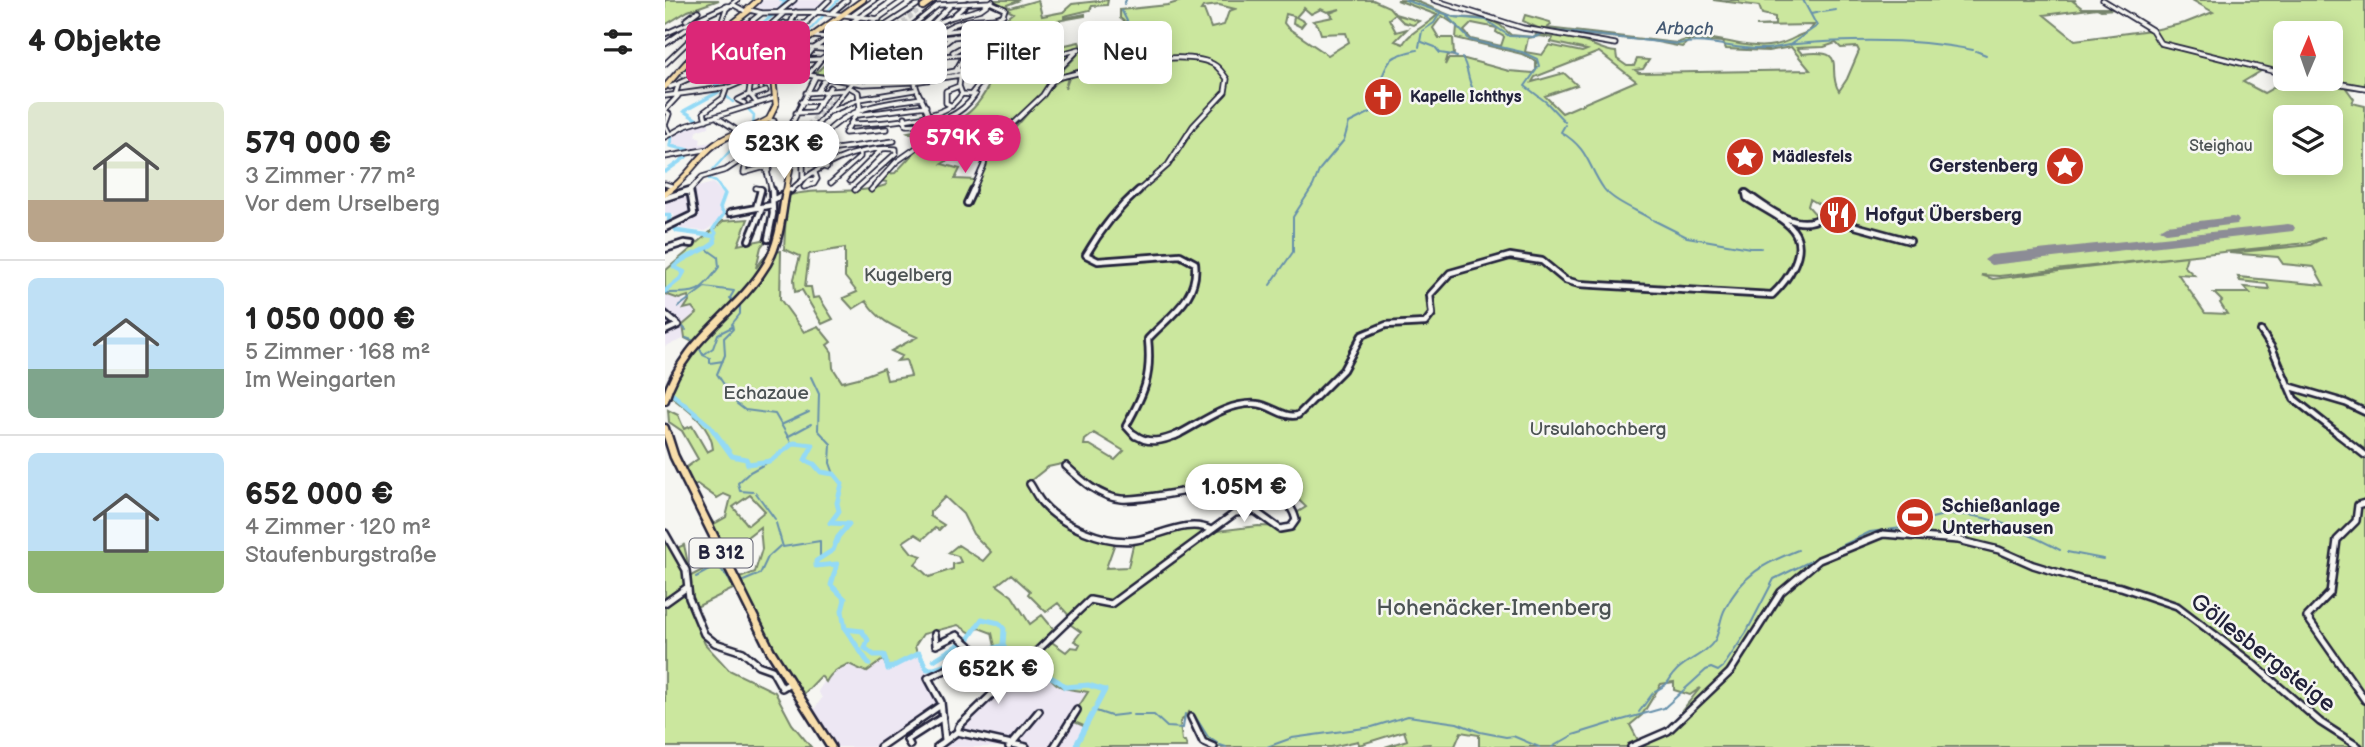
<!DOCTYPE html>
<html lang="de">
<head>
<meta charset="utf-8">
<style>
  :root { --surface:#fff; --page:#f2f2f2; --text:#222; --muted:#767676; --line:#e0e0e0; --accent:#db2777 }
  body { margin:0; font-family:"Balsamiq Sans",sans-serif; background:var(--page); color:var(--text); height:100vh; display:flex; flex-direction:column; font-size:26px; white-space:nowrap }
  * { box-sizing:border-box; margin:0 }
  p { font-size:23px; color:var(--muted) }
  .icon { flex:none; width:38px; height:38px; fill:none; stroke:currentColor; stroke-width:2; stroke-linecap:round; stroke-linejoin:round }
  .map { position:relative; flex:1; overflow:hidden }
  .drawer { display:flex; flex-direction:column; background:var(--surface); width:665px }
  .drawer>* { flex:none }
  .hud { position:absolute; left:21px; top:21px; width:665px; height:63px; display:flex; gap:14px }
  .needle { width:46px; rotate:2deg }
  .fabs { position:absolute; left:1608px; top:21px; display:grid; gap:14px }
  .fabs a { display:grid; place-items:center; width:70px; height:70px; border-radius:10px; background:var(--surface); box-shadow:0 4px 18px #0003; font-size:35px }
  .price { position:absolute; translate:-50% -60px; padding:0 16px; border-radius:24px; background:#fff; color:#222; font-size:23px; line-height:46px; filter:drop-shadow(0 2px 4px #0008) }
  .price::after { content:''; position:absolute; left:50%; top:42px; width:21px; height:16px; margin-left:-10px; background:inherit; clip-path:polygon(0 0,100% 0,50% 100%) }
  .price.current { background:var(--accent); color:#fff }
  ul { padding:0; list-style:none }
  li { display:flex; align-items:center; gap:21px; height:175px; padding:0 28px }
  li+li { border-top:2px solid var(--line) }
  li span { display:grid; place-items:center; flex:none; width:196px; height:140px; border-radius:10px; color:#555 }
  li>.icon { margin-inline-start:auto }
  span .icon { width:84px; height:84px; fill:#fffc; stroke-width:1 }
  li b { font-size:30px }
  h2 { display:flex; justify-content:space-between; align-items:center; height:84px; padding:0 28px; font-size:30px }
  .pill { padding:0 24px; border-radius:10px; background:var(--surface); box-shadow:0 4px 18px #0003; font-size:24px; line-height:63px }
  .pill.current { background:var(--accent); color:#fff }
  main { display:flex; flex:1; min-height:0 }
  .map>svg:first-child { display:block }
  .built { fill:#ede7f3 }
  .green { fill:#cbe79e; stroke:#76846c; stroke-width:2; fill-rule:evenodd }
  .lines { fill:none; stroke-linecap:round; stroke-linejoin:round }
  .stream { stroke:#6690ab; stroke-width:2 }
  .canal-far1 { stroke:#94daf6; stroke-width:2.5 }
  .canal { stroke:#94daf6; stroke-width:3.5 }
  .river-far2 { stroke:#94daf6; stroke-width:3.5 }
  .river-far1 { stroke:#94daf6; stroke-width:4.5 }
  .river { stroke:#94daf6; stroke-width:5 }
  .runway { fill:#8c8c96; fill-rule:evenodd }
  .major-tunnel { stroke:#cccccd; stroke-width:4.5; stroke-dasharray:4.5 2.5; stroke-linecap:butt }
  .minor-far2-casing { stroke:#22223b; stroke-width:7 }
  .minor-far1-casing { stroke:#22223b; stroke-width:10 }
  .minor-casing { stroke:#22223b; stroke-width:10 }
  .major-far2-casing { stroke:#22223b; stroke-width:8 }
  .major-far1-casing { stroke:#22223b; stroke-width:11 }
  .major-casing { stroke:#22223b; stroke-width:12 }
  .minor-far2 { stroke:#f6f6f2; stroke-width:3.5 }
  .minor-far1 { stroke:#f6f6f2; stroke-width:4.5 }
  .minor { stroke:#f6f6f2; stroke-width:5 }
  .major-far2 { stroke:#f8deab; stroke-width:4.5 }
  .major-far1 { stroke:#f8deab; stroke-width:6 }
  .major { stroke:#f8deab; stroke-width:7 }
  .major-bridge-casing { stroke:#22223b; stroke-width:11; stroke-linecap:butt }
  .major-bridge { stroke:#f8deab; stroke-width:6 }
  .labels { text-anchor:middle; dominant-baseline:central; stroke-width:5; stroke-linejoin:round; paint-order:stroke }
  .far-poi-label { font-size:16px; font-weight:bold; fill:#22223b; stroke:#f6f6f2; text-anchor:start }
  .far-park-label { font-size:16px; fill:#4c5354; stroke:#f6f6f2 }
  .far-water-label { font-size:18px; font-style:italic; fill:#445973; stroke:#f6f6f2 }
  .shield { fill:#f6f6f2; stroke:#626272; stroke-width:2 }
  .shield-label { font-size:18px; font-weight:bold; fill:#22223b }
  .poi-label { font-size:19px; font-weight:bold; fill:#22223b; stroke:#f6f6f2; text-anchor:start }
  .park-label { font-size:19px; fill:#4c5354; stroke:#f6f6f2 }
  .near-park-label { font-size:23px; fill:#4c5354; stroke:#f6f6f2 }
  .near-street-label { font-size:23px; fill:#22223b; stroke:#f6f6f2 }
</style>
</head>
<body>
<main>
<section class="drawer">
<h2>4 Objekte<svg class="icon" aria-label="filters" viewBox="0 0 24 24"><path d="M4 7h16M4 17h16"/><circle cx="9" cy="7" r="2"/><circle cx="15" cy="17" r="2"/></svg></h2>
<ul>
<li><span style="background:linear-gradient(#dfe7d0 70%,#b9a48a 0)"><svg class="icon" aria-label="home" viewBox="0 0 24 24"><path d="M3 11l9-7 9 7M6 9v11h12V9"/></svg></span><div><b>579 000 €</b><p>3 Zimmer · 77 m²</p><p>Vor dem Urselberg</p></div></li>
<li><span style="background:linear-gradient(#bfe0f5 65%,#7fa58c 0)"><svg class="icon" aria-label="home" viewBox="0 0 24 24"><path d="M3 11l9-7 9 7M6 9v11h12V9"/></svg></span><div><b>1 050 000 €</b><p>5 Zimmer · 168 m²</p><p>Im Weingarten</p></div></li>
<li><span style="background:linear-gradient(#bfe0f5 70%,#8fb573 0)"><svg class="icon" aria-label="home" viewBox="0 0 24 24"><path d="M3 11l9-7 9 7M6 9v11h12V9"/></svg></span><div><b>652 000 €</b><p>4 Zimmer · 120 m²</p><p>Staufenburgstraße</p></div></li>
</ul>
</section>
<div class="map">
<svg width="1700" height="747" viewBox="0 0 1700 747">
  <rect width="100%" height="100%" fill="#f6f6f2"/>
  <filter id="ink" filterUnits="userSpaceOnUse"><feTurbulence type="fractalNoise" baseFrequency=".0143" numOctaves="2"/><feDisplacementMap in="SourceGraphic" scale="14" xChannelSelector="R" yChannelSelector="G"/><feConvolveMatrix kernelMatrix="1 2 1 2 8 2 1 2 1" color-interpolation-filters="sRGB"/></filter>
  <g filter="url(#ink)">
    <path class="built" d="M94 0H161L153 11 84 10Z
      M36 122 37 124 44 123V127L33 130 30 136 36 138 35 144 47 142 42 148 23 149 5 146 6 136 10 132Z
      M48 183 58 194 54 206 58 217 41 231 14 229 9 223V214H0V196Z
      M0 294 10 295 23 303 35 316 27 336 0 346Z
      M254 653 275 704 214 747H166L145 715 157 698 153 691 164 675 184 664 193 669 218 660 223 668Z
      M359 667 365 674 385 677 390 684 399 688 424 692 406 721 422 726 409 747H276Z"/>
    <path class="green" d="M0 0H54L23 11 0 25Z
      M329 0H355L342 5 345 8 373 0 377 16 398 12 407 4 443 0 442 5 427 6 425 10 399 16V18L420 14V16L347 29 345 27 336 30V22L348 13 328 2Z
      M519 0H708L724 7 730 14 754 21 748 25 738 22 730 14 724 19 731 32 742 29 730 41 738 44C745 31 762 26 772 15L732 0H749L789 17 822 19 835 25 846 35 868 37 877 30 858 21 860 15 885 22 886 25 882 28 1012 43C1051 25 1085 63 1131 37 1139 33 1144 33 1149 25L1091 26 1110 25V17L1097 14 1094 6 1048 0H1411L1408 1 1417 8H1451L1489 30 1520 23 1548 12 1527 0H1700V90L1681 88 1689 99 1687 103 1700 106V747H814V735L796 732 790 746H766L765 744 720 747 742 740 739 731 694 745 693 741 666 747H549L542 743 524 712 515 722 517 741H520L522 747H409L421 727 405 720 423 692C408 689 394 691 385 677L365 674 359 667 349 671 342 663 333 660 327 633 314 628 306 633 293 625 258 634 250 646 252 654 223 669 218 660 201 672 184 664C174 668 166 672 161 682L156 676 135 698 117 669 72 579 90 572 97 549 95 527 60 554 41 516 43 515 49 524 61 517 66 497 59 494 52 498 32 484 27 487 19 469 33 459 17 431 4 422 3 410 13 415 19 429 27 426 42 452 48 449C46 425 22 409 5 396L7 387 32 344 20 338 18 325 32 313 27 307 19 309 24 301 23 296 14 299 0 294V271L58 221 83 219 73 245 102 239 96 247 91 268 103 252H107L94 279 107 264 111 252 116 251 115 299 139 332 153 326 166 342 162 345 167 352 168 368 177 382 193 378 219 368 222 380 246 376 241 360 232 361 237 356 226 351 252 337C228 326 216 323 201 301L188 309 178 298 192 292 180 277V248L144 254 140 287H146L148 298 154 297 168 319 157 324 137 290 130 292 129 279 135 256 119 249 122 196C154 186 189 196 221 185L222 182 215 181 221 174 230 173 267 134 257 132 251 136 243 132C298 123 309 119 333 67L361 55 343 53 346 50 382 38 387 46 383 51 390 53 387 48 414 42 417 49 459 46 462 36H426L423 32 461 29 451 26 461 23 455 18V10L503 5ZM554 5 570 9 564 11 559 25 546 28 539 10H536L538 7ZM639 8 646 14 656 9 662 12 675 9 665 13 668 17 648 21 653 25 656 34 681 33 684 42 663 55 623 28 619 23 621 14 629 16 628 23 636 27 640 22 631 17ZM1432 8 1436 10 1452 9 1485 30 1410 40 1379 15ZM777 16 792 26 791 38 857 54 871 61V70L868 73 844 71 800 59H783L780 65 783 55 789 56 788 38H774L768 28ZM807 23 832 28 831 32 839 37 836 46 806 39 799 31ZM1620 33H1666V79H1624L1599 93 1578 82 1601 68 1620 73ZM913 34 987 41 1017 47 1025 40 1058 42 1061 49 1103 51 1126 47 1145 70 974 73 970 70 978 69 984 60 972 59 969 66H962L952 59 951 52C936 51 926 42 911 40ZM875 36 888 38 886 42 922 50 917 52 884 45 877 55 860 52 863 38ZM1171 43 1176 48 1192 47 1194 51 1182 79 1174 91C1160 70 1186 48 1137 54L1132 48 1159 47ZM415 49C413 59 399 65 394 76L411 70 461 63 406 73 400 89 403 77C374 85 361 129 332 140L376 95 389 78 392 68ZM934 52 971 81 897 113 880 96 912 85 899 73 867 82 870 77ZM1620 117H1666V163H1620ZM313 154 320 156 312 180 290 179 295 169 277 164 285 159 303 162ZM1145 199 1164 210 1160 217 1167 219 1166 214 1174 210 1184 217 1172 223 1176 226 1173 230 1158 224 1161 220 1151 215 1143 206ZM1660 237 1645 245 1564 253 1613 257 1618 264 1649 267 1659 285 1573 277 1575 281 1602 284 1604 289 1579 287 1585 293H1549L1557 301 1555 303 1562 314 1540 313 1513 274 1529 275 1519 266 1522 256 1328 279 1316 275 1334 276 1642 243ZM429 433 459 451 450 460 425 445H419L420 440ZM401 463C419 480 438 493 463 498L575 484H617L641 507 630 514 626 527 593 526 544 532 537 526 469 541 463 567 441 568 451 540C412 526 387 520 364 482L383 467ZM85 495 100 511 83 525 68 507ZM280 497 298 514 308 534 326 552 318 561 293 545 283 553 293 556 296 562 288 564V569L264 577 250 564 257 556 247 553 238 542 250 534 258 539 270 528 274 530 279 525 265 516V512ZM346 574 365 591 363 594 381 612 393 603 406 618 402 622 416 632 409 641 415 644 413 648 406 647 401 652 384 640 391 632 377 615 365 624 347 596 332 585ZM1009 682V690L1025 695 1035 688 1016 712 1017 718 994 735 974 742 965 725 977 715 996 684Z
      M212 21 222 23 177 53 187 54 202 42 214 43 184 75 150 74 164 60 159 58Z
      M3 533 12 548 19 545 26 576 56 560 68 589 25 610 40 644 64 670 110 692 127 724 146 747H0V535Z"/>
    <g class="lines">
      <path class="stream" d="M740 0 789 17 821 20 844 36 870 37 876 34
        M459 4 461 0
        M457 11 464 25 461 44
        M1158 12 1171 10
        M1146 14 1155 12
        M782 16 805 40 857 52 872 59 874 66 860 86 881 102 900 122
        M881 30 1013 44C1043 38 1069 50 1099 49 1109 49 1120 45 1131 44 1190 39 1250 38 1308 50
        M757 42 770 47 775 53 788 55
        M1126 44 1152 26 1138 0
        M754 47 757 31 769 23 775 13
        M1311 51 1321 55
        M789 56 792 57
        M797 58C803 66 802 77 807 87
        M34 77 33 80 51 79
        M0 107 9 97
        M900 125 896 132C925 150 922 165 939 189 948 201 973 211 986 219
        M655 169 679 140 684 123 720 105V95L714 84C725 58 724 56 752 50
        M988 220 1022 237 1085 248
        M1086 248H1096
        M605 285 628 252V217L648 186 654 171
        M0 293C32 293 35 294 54 267L53 257 43 250
        M75 303V314L67 324 68 329 59 338 60 355 52 374 72 404 80 410 110 414 126 442
        M13 307 40 287 69 291 65 298 67 300
        M18 327 21 330
        M21 338 27 340
        M34 347 38 355 45 358V363L58 361
        M38 355 48 348 53 334 67 327
        M146 377 154 394 153 430 166 444 165 463 169 474
        M116 425 144 412
        M122 437 146 424
        M88 492 75 491 73 483 85 472 105 461
        M91 493 110 519
        M1267 518C1310 505 1358 531 1395 550
        M111 523 118 547 155 541V557
        M1402 552 1438 559
        M31 577 53 565 67 584
        M76 582 95 574 103 557 115 546
        M990 691C1008 682 1001 681 1012 670 1024 658 1040 655 1050 640 1055 630 1055 618 1060 609 1078 574 1098 564 1133 550
        M431 711 446 716 463 714
        M974 712 988 693
        M528 713 543 737 552 743
        M468 715H489L502 727 518 728 520 714
        M950 722 999 708 1041 670 1046 668 1053 671 1058 667 1081 633 1109 579 1205 532 1261 525
        M555 745 561 747
        M602 747 627 738 707 727 743 716 792 723 815 732 841 737 848 736 874 747
        M887 747 908 735 947 723"/>
      <path class="canal-far1" d="M144 31 173 0
        M99 76 104 79 107 88
        M52 83 54 85
        M60 95 68 102
        M81 107 89 115 88 127
        M99 120 108 110V102
        M58 192 51 182 44 179 45 173 73 142V136"/>
      <path class="canal" d="M49 236 51 233 48 229 59 214 55 208 60 194 57 190"/>
      <path class="river-far2" d="M15 130 30 124 32 120 19 111 57 90 49 82 51 79 34 77 49 66 50 55 47 51 98 23 115 9 121 1 116 0
        M7 134 5 146 24 150
        M0 172 21 157"/>
      <path class="river-far1" d="M0 215H5L4 220 12 231 49 236 50 242C38 254 20 254 9 267L19 272 15 279 0 291
        M0 388 44 425 52 436"/>
      <path class="river" d="M51 434 67 456 81 459 83 464 105 461 129 443 148 445 140 460 149 464 156 472 169 474 177 484 172 503 174 511 165 523 184 524 173 537 168 550 151 561V566L172 564 166 585 180 599 177 611 180 629 197 631 203 640 200 648 209 655H219L223 669 254 653 262 669H269L338 645
        M181 630 204 664
        M269 660 304 638 317 619 334 623 339 629 338 645 342 652 361 655C365 676 386 671 400 687L423 685 440 690 410 747"/>
      <path class="runway" d="M1567 217 1572 218 1574 221 1572 224 1501 233 1494 229 1501 225Z
        M1623 224 1628 225 1630 228 1628 231 1326 265 1319 260 1326 255Z"/>
      <path class="major-tunnel" d="M126 163 132 141 144 124 231 28 258 7"/>
      <defs>
        <path id="minor-far2" d="M769 0 858 28 950 44
          M1438 0 1487 30 1495 43 1620 74
          M85 10 97 13 154 12 214 19
          M114 12 129 0
          M168 12 182 0
          M188 15 209 0
          M288 16 303 3
          M21 20 33 11
          M109 24 142 23
          M267 24 286 5
          M58 32 79 27 97 13
          M276 32 334 25 337 36 304 43 288 52
          M0 34 61 6 69 5 80 11
          M96 36 130 33 164 0
          M148 36 184 39
          M289 36 260 59 255 68 280 73 312 67
          M232 39 287 17 316 9 327 1
          M44 43 116 46
          M0 44 42 15
          M70 44 80 37
          M76 45 94 31H91
          M97 46 119 23
          M115 46 131 12
          M132 47 169 50
          M77 51 93 54 98 60
          M181 51 252 5
          M220 51 267 39 335 32
          M122 61 156 59
          M212 61 304 54 359 55
          M0 64 29 36 57 21 61 9 72 0
          M68 66 83 45 119 13
          M55 68 59 57 73 53
          M255 68C242 86 259 97 263 115
          M305 69 311 57
          M200 72H218
          M290 72 298 58
          M144 74 156 59 239 0
          M127 75 148 49 219 0
          M70 77 74 83
          M107 77 143 75 198 84 248 82 309 73 371 52 396 54 414 49 396 67 378 95 322 148 319 165 307 192
          M391 78C427 70 521 45 551 66 555 69 559 75 562 79L560 92 528 126 503 165 472 192
          M1648 79 1700 88
          M86 80 84 93 91 102
          M211 83 241 46
          M84 84 95 83 96 88
          M5 87 13 84
          M184 87 193 92 195 107 180 133 222 129
          M152 92 161 78
          M141 93 180 90
          M307 93 322 74
          M10 95 14 83 36 73 105 60
          M0 96 65 87 100 72
          M86 96 101 91
          M136 102 155 101
          M79 103 73 100 85 94
          M287 106 281 103V91L294 86
          M0 110 13 96
          M0 111 4 114 0 125 4 133
          M166 111 195 99 249 90
          M131 113 149 112 165 87
          M193 115 261 106
          M240 117 241 125C268 125 294 119 310 95L297 94
          M53 118 70 129 72 134
          M41 120 39 112 58 98 62 87
          M103 120 109 121 99 159 107 192
          M188 124C210 124 269 119 286 106 290 103 294 98 297 94L294 86 296 72
          M78 136 101 148
          M0 137 20 126 110 98
          M85 141 97 138
          M143 153 229 141
          M158 153 157 137C184 106 218 103 257 98
          M0 157 44 149
          M82 157 79 173 100 167
          M138 163V178
          M162 168 144 162 142 147 148 130 182 88 237 34 273 5 325 2 340 9 338 15 334 17C323 20 311 18 300 21 269 28 246 57 229 82
          M102 173 151 76
          M150 173 152 179
          M152 179 149 184 139 187 145 180Z
          M185 181 217 149
          M166 183 195 157V152
          M0 184 9 187
          M91 188 96 189 95 192
          M25 190 37 177 61 170 82 156 99 150
          M206 190 231 162 261 141
          M20 192H25
          M124 192C150 166 194 145 231 149V153L190 190"/>
        <path id="minor-far1" d="M0 198 25 190 29 214 0 228
          M108 200 126 190
          M302 203 308 190
          M91 208 96 190
          M65 213 107 205
          M103 239 108 214 107 190
          M84 240 97 208
          M0 249 19 243 27 244
          M0 314 13 325 0 331
          M1596 331 1607 348 1629 399 1676 436
          M1623 386 1681 403 1700 412
          M470 436 461 426C479 394 487 377 483 339 505 315 534 299 530 263L515 255 433 261 421 255C436 229 451 210 474 190
          M510 436C537 423 560 402 592 404 606 405 619 419 633 415L678 370 697 335 721 325 760 323 767 314 765 295 785 273 845 256 877 261 900 280 914 284 1107 295C1122 281 1144 251 1128 230 1117 216 1096 208 1082 198L1081 193C1102 208 1132 233 1157 217L1245 241"/>
        <path id="minor" d="M469 434C483 445 498 441 514 434
          M1673 434 1700 455
          M365 484C369 490 372 497 377 503 396 525 441 545 471 540 495 536 523 518 546 530
          M1700 503 1693 505 1691 521 1672 540 1665 593 1642 617 1700 700
          M0 533 21 570 24 598 39 634 50 643 78 652 93 665 107 670 117 688 125 683
          M0 603 21 588
          M270 634 271 645 292 635 307 648 306 658 263 678 276 702 280 740
          M526 717 538 742
          M292 732 361 747
          M538 742 549 747
          M245 745 242 740 278 717
          M215 747 276 705
          M272 747 292 732 294 726 425 600 446 604 570 513 590 511 615 529 626 527 631 520C614 455 500 503 456 499 434 497 416 480 401 466
          M344 747 374 711
          M389 747 412 710
          M966 747 1003 731 1065 672 1116 592 1154 560 1218 534 1293 540 1334 550 1368 565 1417 580 1456 587 1512 606 1587 663 1655 722 1694 747"/>
        <path id="major-far2" d="M258 7 268 0
          M82 10 93 0
          M104 67 198 0
          M0 87 30 53 85 10
          M121 191 126 163
          M2 192C22 179 31 159 49 145 65 132 87 130 104 119L111 105 108 79 100 72 104 60 114 48 129 47"/>
        <path id="major-far1" d="M0 193 5 190
          M0 400C20 336 70 317 102 264 113 245 116 223 119 202
          M0 428 2 436"/>
        <path id="major" d="M2 434 9 456 105 650 166 747"/>
      </defs>
      <use href="#minor-far2" class="minor-far2-casing"/>
      <use href="#minor-far1" class="minor-far1-casing"/>
      <use href="#minor" class="minor-casing"/>
      <use href="#major-far2" class="major-far2-casing"/>
      <use href="#major-far1" class="major-far1-casing"/>
      <use href="#major" class="major-casing"/>
      <use href="#minor-far2" class="minor-far2"/>
      <use href="#minor-far1" class="minor-far1"/>
      <use href="#minor" class="minor"/>
      <use href="#major-far2" class="major-far2"/>
      <use href="#major-far1" class="major-far1"/>
      <use href="#major" class="major"/>
      <defs>
        <path id="major-bridge" d="M119 202 121 191"/>
      </defs>
      <use href="#major-bridge" class="major-bridge-casing"/>
      <use href="#major-bridge" class="major-bridge"/>
    </g>
  </g>
  <defs>
    <symbol id="church-disc" viewBox="-11 -11 22 22"><circle r="9.5" fill="#c8321e" stroke="#f6f6f2"/><path d="M-1.2-6h2.4v3.5h3.3v2.4h-3.3V6h-2.4V-.1h-3.3v-2.4h3.3Z" fill="#fff"/></symbol>
    <symbol id="sight-disc" viewBox="-11 -11 22 22"><circle r="9.5" fill="#c8321e" stroke="#f6f6f2"/><path d="M0-6L1.8-2.2L6-1.7L2.9 1.2L3.7 5.4L0 3.3L-3.7 5.4L-2.9 1.2L-6-1.7L-1.8-2.2Z" fill="#fff"/></symbol>
    <symbol id="restaurant-disc" viewBox="-11 -11 22 22"><circle r="9.5" fill="#c8321e" stroke="#f6f6f2"/><path d="M-5-6h1v4h1v-4h1v4h1v-4h1v5L-1.5 .5V6h-2V.5L-5-1ZM5-6V6H3V1.5H1.5Q1.5-4 5-6Z" fill="#fff"/></symbol>
    <symbol id="stadium-disc" viewBox="-11 -11 22 22"><circle r="9.5" fill="#c8321e" stroke="#f6f6f2"/><path d="M0-5a6.5 5 0 1 0 0 10a6.5 5 0 1 0 0-10ZM-3.5-1.8h7v3.6h-7Z" fill="#fff"/></symbol>
  </defs>
  <g fill-rule="evenodd">
    <use href="#church-disc" x="696" y="75" width="44" height="44"/>
    <use href="#sight-disc" x="1058" y="135" width="44" height="44"/>
    <use href="#sight-disc" x="1378" y="144" width="44" height="44"/>
    <use href="#restaurant-disc" x="1151" y="193" width="44" height="44"/>
    <use href="#stadium-disc" x="1228" y="495" width="44" height="44"/>
  </g>
  <g class="labels">
    <g class="far-poi-label">
      <text x="745" y="97">Kapelle Ichthys</text>
      <text x="1107" y="157">Mädlesfels</text>
    </g>
    <g class="far-park-label">
      <text x="1556" y="146">Steighau</text>
    </g>
    <g class="far-water-label">
      <text transform="translate(1020 29) rotate(1)">Arbach</text>
    </g>
    <rect class="shield" x="24.5" y="538.5" width="63" height="29" rx="5"/>
    <g class="shield-label">
      <text x="56" y="553">B 312</text>
    </g>
    <g class="poi-label">
      <text x="1373" y="166" text-anchor="end">Gerstenberg</text>
      <text x="1200" y="215">Hofgut Übersberg</text>
      <text x="1277" y="506">Schießanlage<tspan x="1277" dy="22">Unterhausen</tspan></text>
    </g>
    <g class="park-label">
      <text x="243" y="275">Kugelberg</text>
      <text x="101" y="393">Echazaue</text>
      <text x="933" y="429">Ursulahochberg</text>
    </g>
    <g class="near-park-label">
      <text x="829" y="608">Hohenäcker-Imenberg</text>
    </g>
    <g class="near-street-label">
      <text transform="translate(1598 653) rotate(38)">Göllesbergsteige</text>
    </g>
  </g>
</svg>
<div class="fabs">
<a><svg class="needle" viewBox="-14 -14 28 28"><path d="M0-13l5 13h-10z" fill="#e53935"/><path d="M0 13l5-13h-10z" fill="#767676"/></svg></a>
<a><svg class="icon" aria-label="layers" viewBox="0 0 24 24"><path d="M12 4l9 5-9 5-9-5zM3 14l9 5 9-5"/></svg></a>
</div>
<b class="price current" style="left:300px;top:175px">579K €</b>
<b class="price" style="left:119px;top:181px">523K €</b>
<b class="price" style="left:579px;top:524px">1.05M €</b>
<b class="price" style="left:333px;top:706px">652K €</b>
<div class="hud">
<a class="pill current">Kaufen</a>
<a class="pill">Mieten</a>
<a class="pill">Filter</a>
<a class="pill">Neu</a>
</div>
</div>
</main>
</body>
</html>
